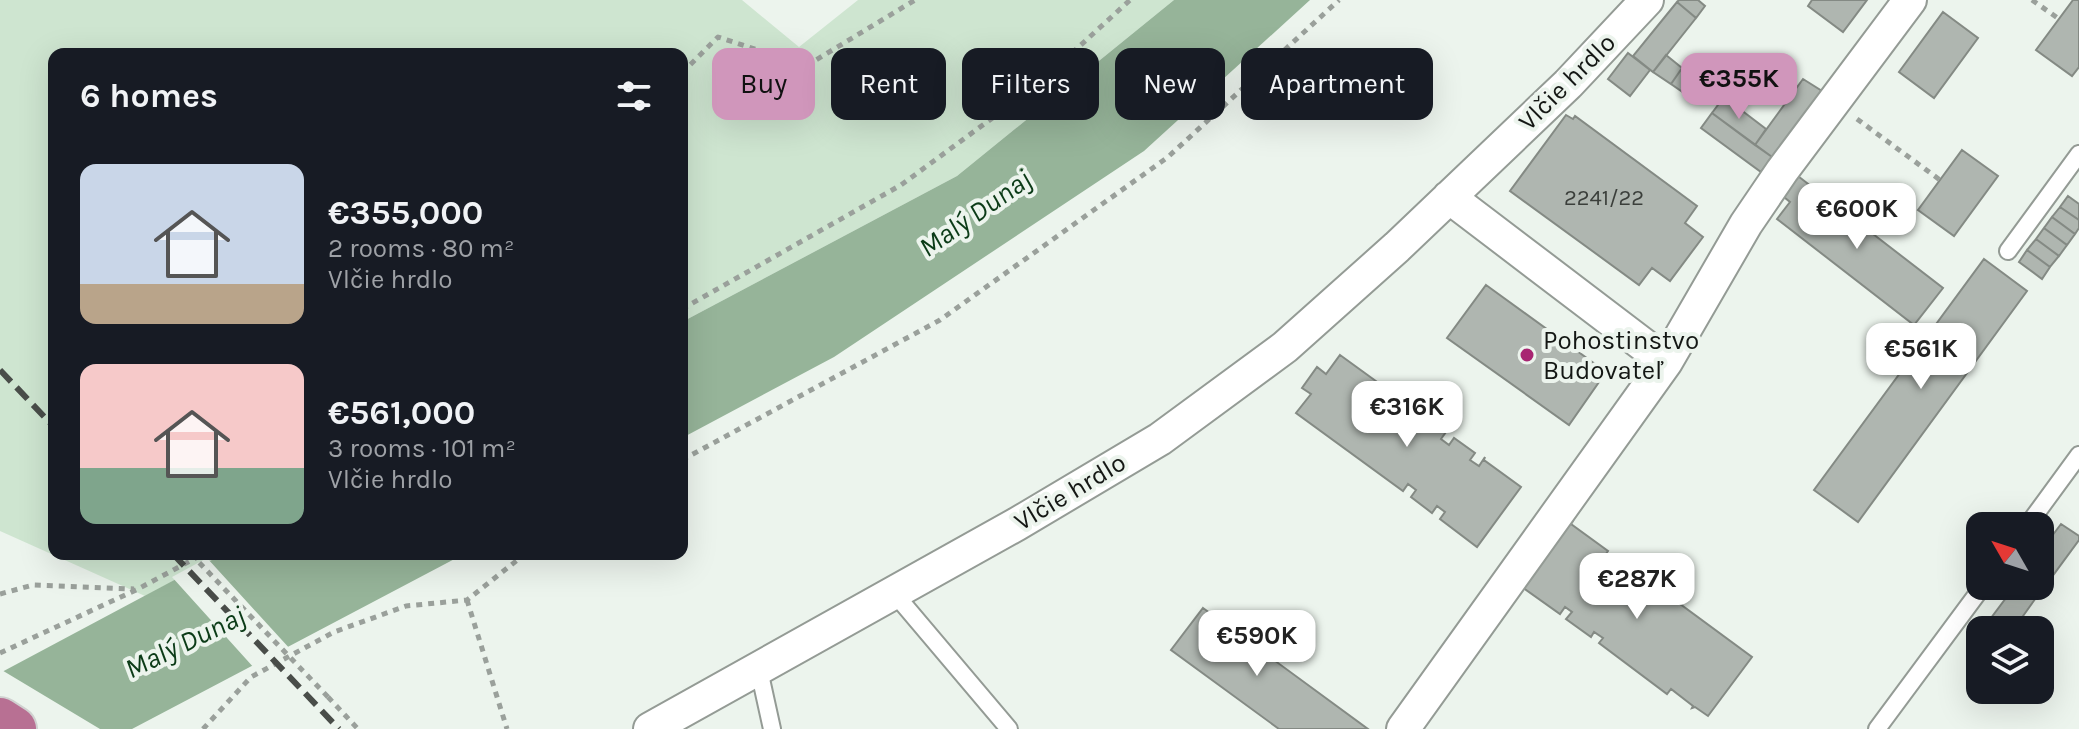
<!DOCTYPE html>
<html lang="en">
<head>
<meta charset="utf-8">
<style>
  :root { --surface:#171b24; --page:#20242c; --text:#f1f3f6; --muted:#9ea1a6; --accent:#d096bb }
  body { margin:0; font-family:Karla,sans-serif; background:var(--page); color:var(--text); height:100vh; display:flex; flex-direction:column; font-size:30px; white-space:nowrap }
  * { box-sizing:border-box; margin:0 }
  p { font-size:26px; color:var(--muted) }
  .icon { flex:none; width:44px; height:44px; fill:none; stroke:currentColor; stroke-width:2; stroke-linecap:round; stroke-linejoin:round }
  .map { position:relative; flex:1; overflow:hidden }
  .sheet { position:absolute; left:48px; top:48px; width:640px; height:512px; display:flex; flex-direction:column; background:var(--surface); border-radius:16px; box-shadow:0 8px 32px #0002 }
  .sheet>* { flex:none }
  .hud { position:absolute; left:712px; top:48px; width:760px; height:72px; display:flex; gap:16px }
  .needle { width:52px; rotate:309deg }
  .fabs { position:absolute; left:1966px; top:512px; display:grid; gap:16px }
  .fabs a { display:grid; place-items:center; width:88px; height:88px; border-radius:16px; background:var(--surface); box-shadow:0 8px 32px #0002; font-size:40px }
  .price { position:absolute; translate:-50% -68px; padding:0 18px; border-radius:16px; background:#fff; color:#222; font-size:26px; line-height:52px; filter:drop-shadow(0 2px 4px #0008) }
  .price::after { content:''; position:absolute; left:50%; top:48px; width:24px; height:18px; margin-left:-12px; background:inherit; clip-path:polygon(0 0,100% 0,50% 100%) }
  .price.on { background:var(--accent); color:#111 }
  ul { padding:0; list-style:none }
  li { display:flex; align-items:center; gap:24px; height:200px; padding:0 32px }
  li span { display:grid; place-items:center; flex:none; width:224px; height:160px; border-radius:16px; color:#555 }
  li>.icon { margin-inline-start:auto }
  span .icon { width:96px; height:96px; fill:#fffc; stroke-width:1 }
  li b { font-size:34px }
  h2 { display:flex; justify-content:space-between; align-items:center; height:96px; padding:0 32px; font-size:34px }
  .pill { padding:0 28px; border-radius:16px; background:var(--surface); box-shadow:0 8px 32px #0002; font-size:28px; line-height:72px }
  .pill.on { background:var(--accent); color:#111 }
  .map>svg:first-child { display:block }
  .green { fill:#cee5d0 }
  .water { fill:#96b499 }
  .pier { fill:#ecf4ed }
  .building { fill:#afb6b0; stroke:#848a84; stroke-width:2 }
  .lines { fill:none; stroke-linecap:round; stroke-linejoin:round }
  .lane-casing { stroke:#949b95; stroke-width:20 }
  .street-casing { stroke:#949b95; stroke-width:36 }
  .highway-casing { stroke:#d0d1d0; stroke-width:48 }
  .path { stroke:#9aa09b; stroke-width:5; stroke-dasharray:6 6; stroke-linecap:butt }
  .lane { stroke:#fff; stroke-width:16 }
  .street { stroke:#fff; stroke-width:32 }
  .highway { stroke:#b87093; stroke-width:44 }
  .rail { stroke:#494d49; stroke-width:6; stroke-dasharray:16 8; stroke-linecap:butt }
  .path-bridge { stroke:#9aa09b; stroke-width:5; stroke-dasharray:6 6; stroke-linecap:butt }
  .poi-dot { fill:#a82572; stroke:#ecf4ed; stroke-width:3 }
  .labels { text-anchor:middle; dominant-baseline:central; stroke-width:8; stroke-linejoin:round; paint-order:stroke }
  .number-label { font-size:22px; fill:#3b3f3b }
  .street-label { font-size:26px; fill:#141714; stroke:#ecf4ed }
  .poi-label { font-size:26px; fill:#141714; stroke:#ecf4ed; text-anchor:start }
  .water-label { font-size:28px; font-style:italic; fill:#0b3b17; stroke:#ecf4ed }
</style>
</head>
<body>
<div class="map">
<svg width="2079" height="729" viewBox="0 0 2079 729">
  <rect width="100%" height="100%" fill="#ecf4ed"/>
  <path class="green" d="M0 0H742L799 47 858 0H1174L957 176 682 322V54H54V554H223L145 596 0 531Z"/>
  <path class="water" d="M1174 0H1310L1144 151 834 357 682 438V322L957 176Z
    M223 554H464L132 729H0V673Z"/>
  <path class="pier" d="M207 558 291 650 255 669 172 577Z
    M0 669 100 729H0Z"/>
  <path class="building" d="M1679 0H1698L1705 6 1696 18 1677 2Z
    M1812 0H1867L1843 32 1808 6Z
    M2073 0H2079V67L2072 76 2036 50Z
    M1677 2 1696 18 1653 72 1633 56Z
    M1943 12 1978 38 1934 98 1899 72Z
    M1628 53 1650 70 1630 96 1608 79Z
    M1666 55 1682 68 1671 84 1653 72Z
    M1687 61 1713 80 1697 102 1671 84Z
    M1803 79 1822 91 1772 157 1755 145Z
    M1724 97 1766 129 1755 145 1712 113Z
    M1712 113 1772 157 1761 172 1701 128Z
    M1566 115 1573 119 1575 116 1697 206 1685 223 1703 237 1670 281 1652 268 1639 285 1510 191Z
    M1962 150 1998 176 1954 236 1918 210Z
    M1794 173 1943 288 1914 325 1777 219 1790 202 1779 193Z
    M2068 196 2079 204V220L2060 207Z
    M2060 207 2079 220V228L2075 234 2052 217Z
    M2052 217 2075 234 2067 245 2044 228Z
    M2044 228 2067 245 2059 256 2036 239Z
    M2036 239 2059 256 2050 267 2027 250Z
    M2027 250 2050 267 2042 279 2019 262Z
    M1984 259 2027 291 1858 522 1814 490Z
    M1486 285 1606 372 1569 425 1447 338Z
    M1340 355 1446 432 1441 439 1449 445 1454 438 1475 453 1470 460 1479 466 1485 457 1484 460 1521 487 1477 547 1440 519 1445 512 1437 506 1432 513 1411 497 1416 490 1408 484 1403 491 1296 413 1311 394 1302 388 1317 367 1326 374Z
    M1571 520 1573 521 1571 524 1608 551 1603 558 1611 564 1616 557 1638 573 1632 580 1641 586 1646 579 1752 657 1708 716 1695 707 1692 708 1693 706 1671 689 1667 694 1599 643 1603 638 1594 632 1591 637 1566 619 1572 612 1565 607 1560 614 1522 587Z
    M2061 524 2079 536V540L2054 574 2040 564V552Z
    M2015 586H2026L2038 595 2013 630H1982Z
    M1203 608 1368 729H1279L1171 650Z"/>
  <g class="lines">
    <defs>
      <path id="lane" d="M2008 251 2079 154
        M2027 526 2079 455
        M894 593 1009 729
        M759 670 772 729
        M1877 729 1983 586"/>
      <path id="street" d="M1666 362 1746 224 1782 171 1910 0
        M650 729 1017 524 1160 439 1285 347 1397 247 1568 84 1647 0
        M1403 729 1666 362 1449 197"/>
      <path id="highway" d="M0 720 14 729"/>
    </defs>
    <use href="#lane" class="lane-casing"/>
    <use href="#street" class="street-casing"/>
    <use href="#highway" class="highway-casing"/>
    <path class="path" d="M2032 0 2059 19
      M682 73 718 37 806 66 915 0
      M1857 119 1940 180
      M682 309 901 185 1036 86 1130 0
      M682 460 940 320 1168 157 1339 0
      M0 594 33 585 134 589
      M467 600 507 729
      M0 653 138 589 203 554
      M328 697 358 729
      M203 729 251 677 334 632 406 606 467 600 525 554"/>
    <use href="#lane" class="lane"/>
    <use href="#street" class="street"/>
    <use href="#highway" class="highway"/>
    <path class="rail" d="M0 370 54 427
      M173 554 339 729"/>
    <path class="path-bridge" d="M191 554 328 697"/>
  </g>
  <circle class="poi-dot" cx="1527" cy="355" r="8"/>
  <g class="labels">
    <g class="number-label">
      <text x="1604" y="198">2241/22</text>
    </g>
    <g class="street-label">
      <text transform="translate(1567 82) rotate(-45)">Vlčie hrdlo</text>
      <text transform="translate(1070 492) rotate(-31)">Vlčie hrdlo</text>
    </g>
    <g class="poi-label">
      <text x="1543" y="340">Pohostinstvo<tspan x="1543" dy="30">Budovateľ</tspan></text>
    </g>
    <g class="water-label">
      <text transform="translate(975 213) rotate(-35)">Malý Dunaj</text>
      <text transform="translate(185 642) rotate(-26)">Malý Dunaj</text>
    </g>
  </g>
</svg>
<div class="fabs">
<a><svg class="needle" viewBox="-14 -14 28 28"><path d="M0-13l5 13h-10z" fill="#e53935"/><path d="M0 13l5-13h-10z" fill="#9ea1a6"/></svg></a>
<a><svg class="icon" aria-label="layers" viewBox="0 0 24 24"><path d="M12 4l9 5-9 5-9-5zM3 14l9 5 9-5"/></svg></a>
</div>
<b class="price on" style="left:1739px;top:121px">€355K</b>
<b class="price" style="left:1857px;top:251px">€600K</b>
<b class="price" style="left:1921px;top:391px">€561K</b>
<b class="price" style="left:1407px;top:449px">€316K</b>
<b class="price" style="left:1637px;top:621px">€287K</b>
<b class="price" style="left:1257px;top:678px">€590K</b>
<div class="hud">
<a class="pill on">Buy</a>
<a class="pill">Rent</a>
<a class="pill">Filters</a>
<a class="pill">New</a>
<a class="pill">Apartment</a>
</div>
<section class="sheet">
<h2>6 homes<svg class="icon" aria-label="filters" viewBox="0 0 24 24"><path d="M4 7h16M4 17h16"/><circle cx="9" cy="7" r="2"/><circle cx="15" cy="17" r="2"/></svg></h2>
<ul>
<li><span style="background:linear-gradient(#c9d6e8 75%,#b9a48a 0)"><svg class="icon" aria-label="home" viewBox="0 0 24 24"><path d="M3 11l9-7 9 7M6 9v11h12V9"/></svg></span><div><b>€355,000</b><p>2 rooms · 80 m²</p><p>Vlčie hrdlo</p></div></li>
<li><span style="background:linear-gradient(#f6c9c9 65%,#7fa58c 0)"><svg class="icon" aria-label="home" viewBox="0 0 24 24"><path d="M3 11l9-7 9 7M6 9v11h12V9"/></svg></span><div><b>€561,000</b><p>3 rooms · 101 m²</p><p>Vlčie hrdlo</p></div></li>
</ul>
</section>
</div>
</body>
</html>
